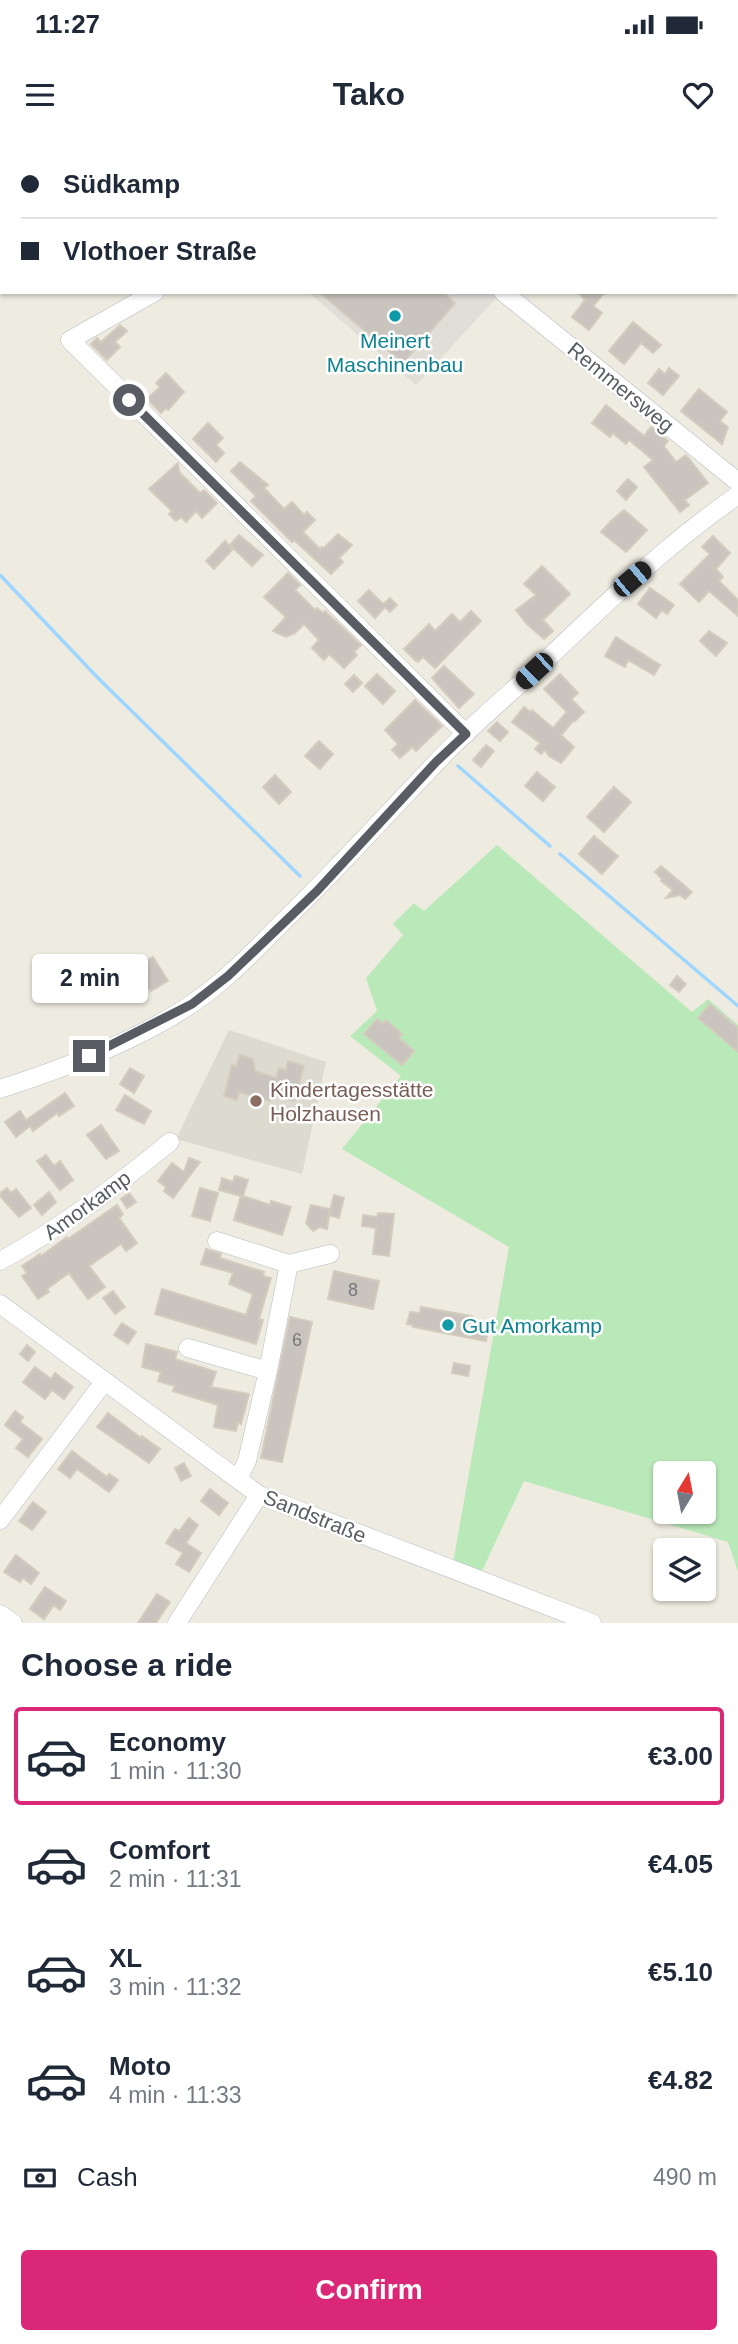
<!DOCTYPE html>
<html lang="en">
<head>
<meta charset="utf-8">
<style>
	body { margin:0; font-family:Arial,sans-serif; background:#f2f2f3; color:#1f2937; height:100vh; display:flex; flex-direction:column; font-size:26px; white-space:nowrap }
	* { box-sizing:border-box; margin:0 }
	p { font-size:23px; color:#747a83 }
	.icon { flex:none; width:38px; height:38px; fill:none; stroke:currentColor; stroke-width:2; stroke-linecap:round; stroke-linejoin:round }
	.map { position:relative; height:1483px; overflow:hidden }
	.drawer { display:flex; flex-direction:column; background:#fff; flex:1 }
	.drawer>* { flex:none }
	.hud { position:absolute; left:0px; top:0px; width:738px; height:154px; box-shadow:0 2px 5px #0004; display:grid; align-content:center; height:154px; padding:0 21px; background:#fff }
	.needle { width:46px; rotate:10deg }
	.buttons { position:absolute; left:653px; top:1321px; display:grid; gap:14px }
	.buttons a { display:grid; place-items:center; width:63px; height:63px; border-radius:7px; background:#fff; box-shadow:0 2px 5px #0004; font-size:35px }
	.end { position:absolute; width:32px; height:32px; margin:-16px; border:9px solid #595d63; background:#fff; box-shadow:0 0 0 4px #fff }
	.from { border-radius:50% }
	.bubble { position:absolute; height:49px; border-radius:7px; background:#fff; box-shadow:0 2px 5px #0004; font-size:23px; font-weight:600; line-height:49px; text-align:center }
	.car { position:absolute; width:21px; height:42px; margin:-21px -10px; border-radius:9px; box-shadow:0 0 5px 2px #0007; background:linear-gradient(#222 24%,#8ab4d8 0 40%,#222 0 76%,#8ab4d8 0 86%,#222 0) }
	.hud b { display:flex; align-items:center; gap:24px; height:66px; font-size:26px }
	.hud b+b { border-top:2px solid #e0e1e3 }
	.hud i { width:18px; height:18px; background:#1f2937 }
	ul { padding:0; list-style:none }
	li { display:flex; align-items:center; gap:21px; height:98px; margin:0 14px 10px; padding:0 7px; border:4px solid transparent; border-radius:7px }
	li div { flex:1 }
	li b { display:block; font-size:26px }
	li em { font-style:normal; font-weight:600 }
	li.current { border-color:#db2777 }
	li>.icon { width:63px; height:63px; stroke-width:1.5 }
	h2 { padding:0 21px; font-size:32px; line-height:84px }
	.pay { display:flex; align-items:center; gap:18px; height:77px; padding:0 21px; font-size:26px }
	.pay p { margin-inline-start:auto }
	.primary-button { display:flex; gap:14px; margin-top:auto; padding:14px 21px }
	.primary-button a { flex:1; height:80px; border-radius:7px; background:#db2777; color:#fff; font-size:28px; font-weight:600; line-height:80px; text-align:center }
	.status { display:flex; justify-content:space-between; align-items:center; height:49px; padding:0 35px; background:#fff; direction:ltr }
	.status svg { height:19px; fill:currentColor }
	header { display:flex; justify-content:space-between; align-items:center; height:91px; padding:0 21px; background:#fff; font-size:32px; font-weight:600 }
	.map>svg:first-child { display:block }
</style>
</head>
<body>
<div class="status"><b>11:27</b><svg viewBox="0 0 49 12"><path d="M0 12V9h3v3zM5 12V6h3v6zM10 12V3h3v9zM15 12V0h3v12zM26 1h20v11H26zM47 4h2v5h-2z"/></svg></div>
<header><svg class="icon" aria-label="menu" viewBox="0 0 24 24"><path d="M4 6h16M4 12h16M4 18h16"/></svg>Tako<svg class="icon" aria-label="heart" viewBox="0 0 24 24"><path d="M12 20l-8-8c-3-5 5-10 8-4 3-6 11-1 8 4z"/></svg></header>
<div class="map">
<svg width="738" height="1483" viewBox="0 0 738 1483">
	<rect width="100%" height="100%" fill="#eeebe0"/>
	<!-- industrial -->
	<polygon fill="#e1ded8" points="308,152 497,152 500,154 416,245"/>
	<!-- education -->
	<polygon fill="#dddacf" points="229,890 326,922 302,1034 176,999"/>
	<!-- green -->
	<path fill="#bae9b9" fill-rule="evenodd" d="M497,705L692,872L708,859L738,885V1432L728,1402L524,1341L481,1433L453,1423L509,1107L342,1009L401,936L350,896L377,871L366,838L403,795L393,784L414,763L424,771ZM665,1334H704V1372H665Z"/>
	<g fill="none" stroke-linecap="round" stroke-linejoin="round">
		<!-- stream -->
		<g stroke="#9fd6ff" stroke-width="3.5">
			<polyline points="0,435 99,539 300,736"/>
			<polyline points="458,626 550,706"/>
			<polyline points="560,714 738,866"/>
		</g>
	</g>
	<!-- building -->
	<g fill="#c9c4bd" stroke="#d3ccbe" stroke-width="2">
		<polygon points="319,152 443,152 455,163 403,223"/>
		<polygon points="578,152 605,152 593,166 602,173 589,190 572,177 585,160"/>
		<polygon points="633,182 661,205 653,213 641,203 624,224 609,211"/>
		<polygon points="120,185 127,191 115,202 120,207 107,220 91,204 97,198 101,202"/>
		<polygon points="669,228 679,236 663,255 648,243 659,229 665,234"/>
		<polygon points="166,233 184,252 168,270 166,268 161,273 147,259 160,247 156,243"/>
		<polygon points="699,249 727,272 720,281 728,287 722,304 681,271"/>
		<polygon points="606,265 644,296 651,287 668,301 664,306 676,322 686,315 708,343 685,360 689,365 680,372 644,327 653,320 629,300 626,304 613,293 610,297 592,283"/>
		<polygon points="208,283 223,298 216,305 224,313 216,322 193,299"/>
		<polygon points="240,322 268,345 264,348 284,369 292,362 304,375 307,372 315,380 303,392 320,409 322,407 324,408 338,394 352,405 339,418 343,422 331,434 294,400 292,402 251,361 256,356 231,331"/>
		<polygon points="178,323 179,332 200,353 204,350 217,363 202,378 196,371 186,382 181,377 176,381 169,374 172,371 149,349"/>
		<polygon points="628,339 637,347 626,360 617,351"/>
		<polygon points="624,370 647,390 626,412 601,392 611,381"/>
		<polygon points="239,395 263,415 252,426 230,405"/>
		<polygon points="713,396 730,413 716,429 723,437 719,441 738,460 738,476 709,451 699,462 680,444 710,414 702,407"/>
		<polygon points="225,401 233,409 214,429 206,421"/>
		<polygon points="542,426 570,454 543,480 553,491 544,499 527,484 516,470 536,455 524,444"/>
		<polygon points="288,433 300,445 295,450 315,470 317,468 323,473 325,471 361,505 354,512 357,515 344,528 329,514 324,520 312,508 319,500 304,484 295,493 286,497 273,491 286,477 264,457"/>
		<polygon points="650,448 674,465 667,474 662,470 656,478 638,464"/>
		<polygon points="369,450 383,464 390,458 397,465 390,472 385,467 375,478 358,461"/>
		<polygon points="471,471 481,481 435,528 423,517 418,522 415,520 404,509 429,484 435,491 452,474 460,482"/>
		<polygon points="709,491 727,503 716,516 700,501"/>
		<polygon points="616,497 660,525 654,535 628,520 625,527 605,516"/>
		<polygon points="444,526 474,554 459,568 432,538"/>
		<polygon points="377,534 395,551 383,564 365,546"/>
		<polygon points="560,534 578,553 571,559 584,572 575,581 574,580 561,595 574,607 561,623 549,616 545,610 541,614 535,609 540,603 512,582 524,567 530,572 532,570 553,588 567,572 544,549"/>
		<polygon points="354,535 362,543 353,552 345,544"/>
		<polygon points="415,560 442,586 416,611 412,607 400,618 392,610 398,604 385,590"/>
		<polygon points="497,582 508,592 500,601 488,591"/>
		<polygon points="319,601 333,614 320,629 305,616"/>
		<polygon points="486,605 494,611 481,627 473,620"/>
		<polygon points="537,632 555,647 543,661 525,646"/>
		<polygon points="275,635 291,652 279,664 263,647"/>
		<polygon points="614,647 631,662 604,692 587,677"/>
		<polygon points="594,696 618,716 602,734 579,714"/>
		<polygon points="661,726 692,752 685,759 680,755 666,758 673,750 661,741 662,739 655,732"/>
		<polygon points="153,817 168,841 151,851 144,843 136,828"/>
		<polygon points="677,836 686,844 679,852 670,845"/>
		<polygon points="710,864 738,888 738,912 698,878"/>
		<polygon points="377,879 383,884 386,880 402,894 399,898 414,911 402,925 364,894"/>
		<polygon points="240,915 253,919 255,931 276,938 279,928 286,930 288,921 304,926 294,961 271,954 269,961 239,952 237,960 224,956 232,925 236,926"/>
		<polygon points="130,928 144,936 134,953 120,944"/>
		<polygon points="65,953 74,966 59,976 57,973 33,991 30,986 16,997 5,982 20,971 26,980"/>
		<polygon points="125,955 151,971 144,984 116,970"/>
		<polygon points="101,985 119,1011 106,1019 87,995"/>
		<polygon points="46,1015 54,1026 60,1021 73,1040 60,1050 37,1021"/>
		<polygon points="189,1018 200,1022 173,1058 164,1051 166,1047 158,1041 172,1023 184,1032"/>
		<polygon points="235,1036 248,1040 243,1056 270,1065 271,1061 291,1067 282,1095 234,1080 241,1056 219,1050 222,1038 233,1042"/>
		<polygon points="7,1048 11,1053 16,1049 31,1068 19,1077 0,1056 0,1053"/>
		<polygon points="200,1048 218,1053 210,1081 192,1076"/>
		<polygon points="49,1052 56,1062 42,1075 34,1065"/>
		<polygon points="129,1053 136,1062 127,1068 121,1059"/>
		<polygon points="334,1055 344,1058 339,1078 329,1075"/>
		<polygon points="117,1065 123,1074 119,1078 137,1103 126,1111 121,1104 89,1126 105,1147 88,1159 69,1133 47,1149 49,1152 38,1159 22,1136 27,1133 22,1126 40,1114 41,1116 67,1097 68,1099"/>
		<polygon points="311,1065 330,1069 327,1089 320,1087 313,1091 306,1083"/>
		<polygon points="378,1073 394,1074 389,1116 373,1114 376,1088 362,1086 363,1075 377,1077"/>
		<polygon points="206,1109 221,1114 220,1118 264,1132 263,1136 271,1138 259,1179 263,1180 256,1204 155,1174 162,1149 246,1175 253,1154 229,1144 233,1133 201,1124"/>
		<polygon points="334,1131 379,1141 373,1169 328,1159"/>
		<polygon points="113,1151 125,1167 115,1174 103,1158"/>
		<polygon points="421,1167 472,1176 472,1181 489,1184 486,1201 413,1187 413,1185 407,1184 410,1172 420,1173"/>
		<polygon points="290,1177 312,1182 282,1322 261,1318"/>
		<polygon points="122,1183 136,1192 128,1204 114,1195"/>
		<polygon points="146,1204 177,1212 175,1219 216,1232 211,1247 249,1254 241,1284 238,1283 236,1291 214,1287 218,1265 173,1251 175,1246 158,1241 161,1232 142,1227"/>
		<polygon points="27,1205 35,1212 28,1221 20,1214"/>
		<polygon points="454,1223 470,1226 468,1236 452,1233"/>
		<polygon points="35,1227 51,1239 55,1233 73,1247 64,1259 52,1250 45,1259 23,1242"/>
		<polygon points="15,1271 23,1277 20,1282 42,1299 28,1317 16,1308 23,1299 5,1285"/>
		<polygon points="108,1273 141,1298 142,1296 160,1309 149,1323 97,1287"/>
		<polygon points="72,1311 107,1337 109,1334 118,1340 109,1352 77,1329 70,1338 58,1329"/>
		<polygon points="184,1323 191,1336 181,1341 175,1328"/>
		<polygon points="210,1349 228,1363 219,1375 201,1361"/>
		<polygon points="33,1362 46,1372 32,1390 19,1381"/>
		<polygon points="189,1378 198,1385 186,1403 201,1413 189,1432 176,1424 183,1413 166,1403 175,1389 179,1391"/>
		<polygon points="16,1415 39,1433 31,1444 23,1438 20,1442 4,1432"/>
		<polygon points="45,1447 66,1461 60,1470 54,1465 44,1479 30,1469"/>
		<polygon points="157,1454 170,1462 156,1483 138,1483"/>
	</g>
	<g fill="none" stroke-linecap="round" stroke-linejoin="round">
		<defs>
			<g id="minor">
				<polyline points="416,2 419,0"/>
				<polyline points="155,152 70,200 466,594"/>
				<polyline points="503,152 738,342"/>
				<path d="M0,949C62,929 139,900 193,863C230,838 259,805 291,774C340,726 386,675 434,625C467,589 506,557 542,524C605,464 667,404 738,355"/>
				<polyline points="217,1101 289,1124 268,1231"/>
				<path d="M0,1121C61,1088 116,1046 170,1002"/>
				<polyline points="289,1124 330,1114"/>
				<polyline points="0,1164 259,1355 592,1483"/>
				<polyline points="188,1208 268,1231 247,1321 238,1339"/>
				<polyline points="0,1380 104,1242"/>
				<polyline points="0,1474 13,1483"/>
				<polyline points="177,1483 259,1355"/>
			</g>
		</defs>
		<!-- minor casing -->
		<use href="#minor" stroke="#b8bbc1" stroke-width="19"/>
		<!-- minor -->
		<use href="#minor" stroke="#fff" stroke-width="18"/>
	</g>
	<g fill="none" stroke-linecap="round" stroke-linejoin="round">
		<!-- route -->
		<polyline stroke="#595d63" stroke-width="9" points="89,916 192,864 228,836 317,751 436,622 466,594 129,260"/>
	</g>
	<!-- markers -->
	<g fill="#0f9aa8" stroke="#fff" stroke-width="2.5">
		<circle cx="395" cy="176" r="7"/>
		<circle cx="448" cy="1185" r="7"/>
	</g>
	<circle fill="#8d6e63" stroke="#fff" stroke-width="2.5" cx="256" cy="961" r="7"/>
	<g text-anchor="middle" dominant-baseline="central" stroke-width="5" stroke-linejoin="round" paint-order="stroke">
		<!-- number labels -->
		<g font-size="18" fill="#75777a">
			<text x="353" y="1150">8</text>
			<text x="297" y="1200">6</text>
		</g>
		<!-- culture labels -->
		<g font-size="21" fill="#0d838f" stroke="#fff">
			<text x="395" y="200">Meinert<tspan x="395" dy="24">Maschinenbau</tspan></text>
			<text x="462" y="1185" text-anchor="start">Gut Amorkamp</text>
		</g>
		<!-- street labels -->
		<g font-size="21" fill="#595d63" stroke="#fff">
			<text transform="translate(621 247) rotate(39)">Remmersweg</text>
			<text transform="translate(87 1065) rotate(-36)">Amorkamp</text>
			<text transform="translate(315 1376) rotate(22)">Sandstraße</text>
		</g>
		<!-- education labels -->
		<g font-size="21" fill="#785e54" stroke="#fff" text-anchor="start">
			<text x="270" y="949">Kindertagesstätte<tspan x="270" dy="24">Holzhausen</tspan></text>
		</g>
	</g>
</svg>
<div class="buttons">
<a><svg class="needle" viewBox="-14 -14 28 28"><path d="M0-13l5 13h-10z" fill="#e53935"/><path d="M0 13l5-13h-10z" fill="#747a83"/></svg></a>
<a><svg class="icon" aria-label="layers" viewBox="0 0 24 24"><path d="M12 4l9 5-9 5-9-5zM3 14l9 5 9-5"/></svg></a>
</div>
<i class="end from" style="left:129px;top:260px"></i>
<i class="end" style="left:89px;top:916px"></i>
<div class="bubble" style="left:32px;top:814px;width:116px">2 min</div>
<i class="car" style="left:632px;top:439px;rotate:50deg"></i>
<i class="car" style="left:534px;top:531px;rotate:227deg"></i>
<div class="hud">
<b><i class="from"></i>Südkamp</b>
<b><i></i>Vlothoer Straße</b>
</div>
</div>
<section class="drawer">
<h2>Choose a ride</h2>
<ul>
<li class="current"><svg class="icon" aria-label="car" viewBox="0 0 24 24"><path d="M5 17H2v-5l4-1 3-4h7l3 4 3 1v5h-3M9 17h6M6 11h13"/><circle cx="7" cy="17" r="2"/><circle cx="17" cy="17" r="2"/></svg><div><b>Economy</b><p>1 min · 11:30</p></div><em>€3.00</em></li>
<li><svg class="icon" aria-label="car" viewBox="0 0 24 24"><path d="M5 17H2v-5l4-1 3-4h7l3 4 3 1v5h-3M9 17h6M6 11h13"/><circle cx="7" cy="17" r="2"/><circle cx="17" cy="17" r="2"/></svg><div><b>Comfort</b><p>2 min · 11:31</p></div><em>€4.05</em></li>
<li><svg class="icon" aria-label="car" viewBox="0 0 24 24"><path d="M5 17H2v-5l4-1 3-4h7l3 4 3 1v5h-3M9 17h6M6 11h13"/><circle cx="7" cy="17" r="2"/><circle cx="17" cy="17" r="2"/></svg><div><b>XL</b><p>3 min · 11:32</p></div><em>€5.10</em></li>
<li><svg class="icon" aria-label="car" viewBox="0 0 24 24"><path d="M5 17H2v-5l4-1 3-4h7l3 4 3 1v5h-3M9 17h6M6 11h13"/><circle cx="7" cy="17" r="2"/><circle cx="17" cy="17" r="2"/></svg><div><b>Moto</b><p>4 min · 11:33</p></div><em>€4.82</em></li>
</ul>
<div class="pay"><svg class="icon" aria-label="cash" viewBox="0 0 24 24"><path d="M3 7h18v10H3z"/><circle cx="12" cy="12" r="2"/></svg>Cash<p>490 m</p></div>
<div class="primary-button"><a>Confirm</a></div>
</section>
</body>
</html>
